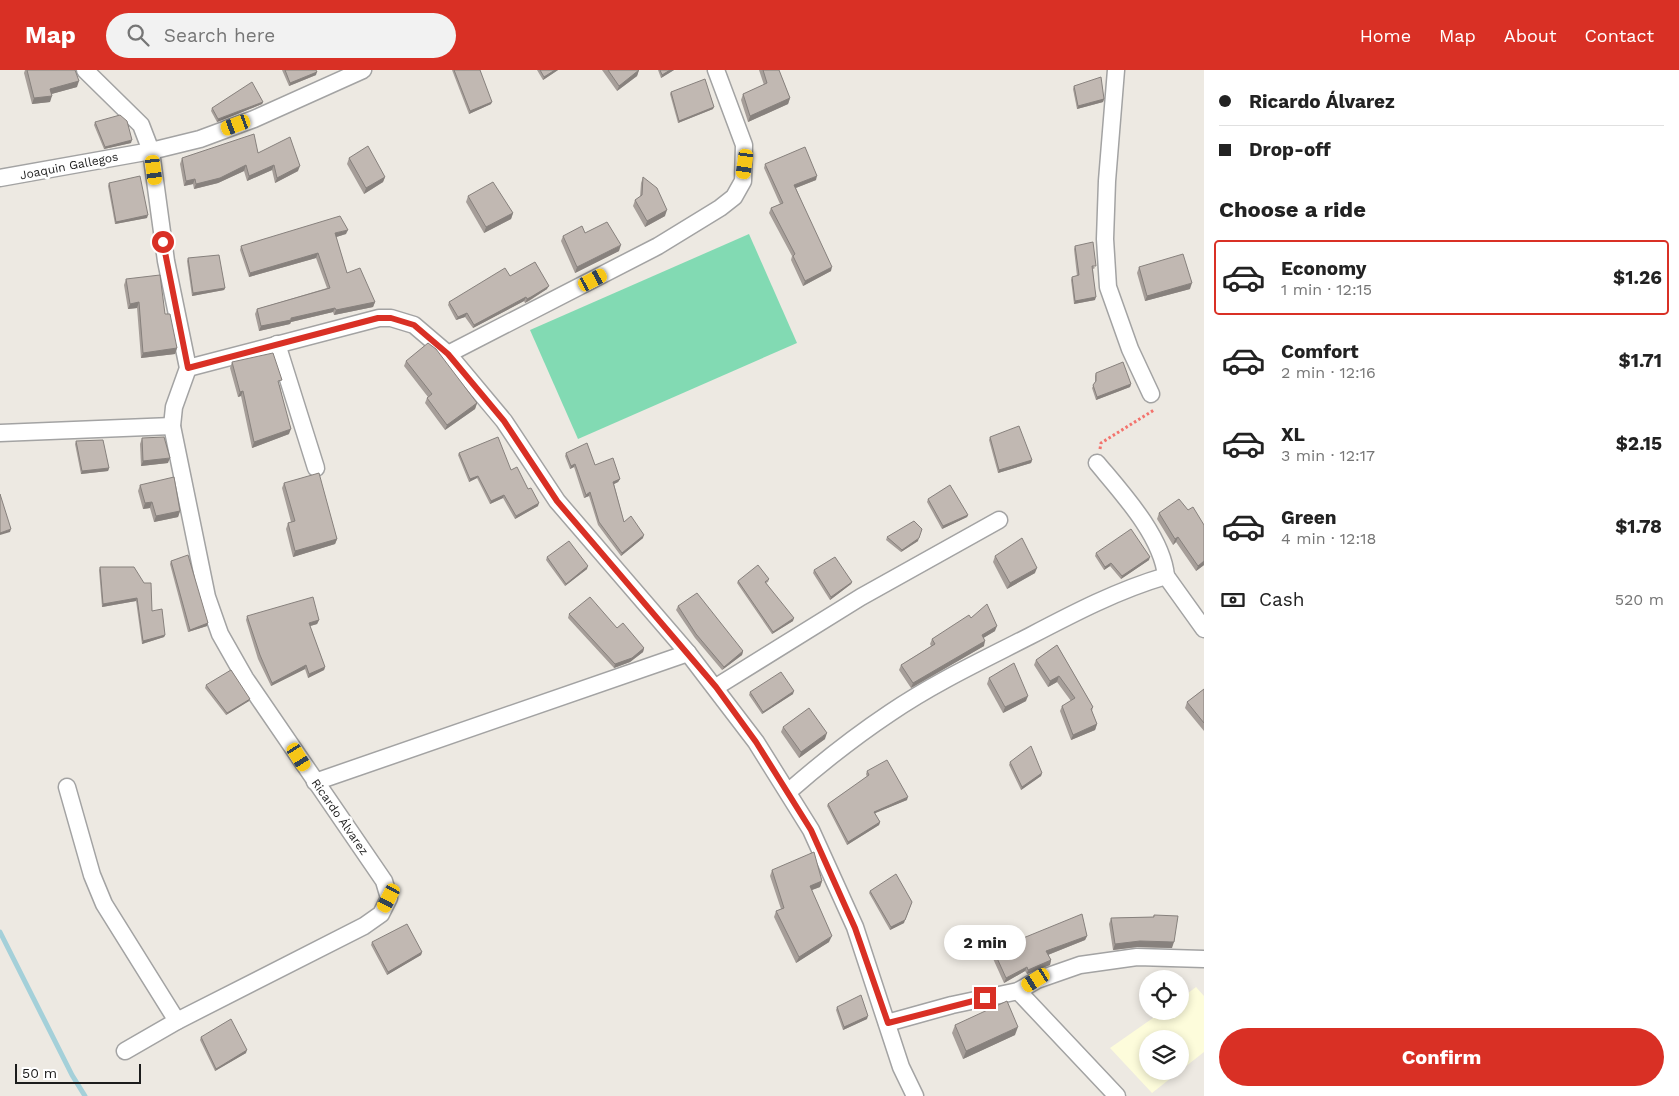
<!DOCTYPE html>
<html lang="en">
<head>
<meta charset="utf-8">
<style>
	body { margin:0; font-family:"Work Sans",sans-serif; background:#f2f2f2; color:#222; height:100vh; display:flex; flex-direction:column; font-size:19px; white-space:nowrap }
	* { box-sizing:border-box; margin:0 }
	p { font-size:16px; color:#767676 }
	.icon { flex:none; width:28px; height:28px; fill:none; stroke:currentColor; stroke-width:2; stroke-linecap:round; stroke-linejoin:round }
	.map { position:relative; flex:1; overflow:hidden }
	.drawer { display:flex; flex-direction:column; background:#fff; width:475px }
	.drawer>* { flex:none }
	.top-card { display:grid; align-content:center; height:110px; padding:0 15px; background:#fff }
	.controls { position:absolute; left:1139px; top:900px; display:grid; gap:10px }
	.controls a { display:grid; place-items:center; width:50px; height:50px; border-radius:50%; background:#fff; box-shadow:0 2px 8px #0003; font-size:25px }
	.scale { position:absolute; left:15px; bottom:12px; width:126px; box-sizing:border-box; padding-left:5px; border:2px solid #1c1c1c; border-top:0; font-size:14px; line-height:18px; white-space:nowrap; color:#1c1c1c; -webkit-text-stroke:4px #fff; paint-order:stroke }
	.end { position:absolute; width:22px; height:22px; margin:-11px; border:6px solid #d93025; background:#fff; box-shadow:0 0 0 2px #fff }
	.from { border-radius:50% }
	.bubble { position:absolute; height:35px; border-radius:18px; background:#fff; box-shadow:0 2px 8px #0003; font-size:16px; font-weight:700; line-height:35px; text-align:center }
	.car { position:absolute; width:15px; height:30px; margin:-15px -8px; border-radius:6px; box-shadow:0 0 4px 1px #0007; background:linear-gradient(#f5c518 24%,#345 0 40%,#f5c518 0 76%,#345 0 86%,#f5c518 0) }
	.top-card b { display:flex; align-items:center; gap:18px; height:48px; font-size:19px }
	.top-card b+b { border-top:1px solid #e0e0e0 }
	.top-card i { width:12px; height:12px; background:#222 }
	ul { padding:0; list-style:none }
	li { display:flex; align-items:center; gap:15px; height:75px; margin:0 10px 8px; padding:0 5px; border:2px solid transparent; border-radius:5px }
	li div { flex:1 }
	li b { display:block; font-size:19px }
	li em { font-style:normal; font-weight:700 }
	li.on { border-color:#d93025 }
	li>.icon { width:45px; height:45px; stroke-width:1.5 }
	h2 { padding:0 15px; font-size:22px; line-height:60px }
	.pay { display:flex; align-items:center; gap:12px; height:55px; padding:0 15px; font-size:19px }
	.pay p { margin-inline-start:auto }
	.button { display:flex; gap:10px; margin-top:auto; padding:10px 15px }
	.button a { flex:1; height:58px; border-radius:30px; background:#d93025; color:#fff; font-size:20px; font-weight:700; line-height:58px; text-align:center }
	header { display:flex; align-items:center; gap:30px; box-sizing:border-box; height:70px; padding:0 25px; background:#d93025; color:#fff }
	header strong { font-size:24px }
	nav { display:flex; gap:28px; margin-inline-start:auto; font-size:18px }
	.search { width:350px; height:45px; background:#f2f2f2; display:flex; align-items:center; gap:12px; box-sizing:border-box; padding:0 18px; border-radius:28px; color:#767676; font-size:19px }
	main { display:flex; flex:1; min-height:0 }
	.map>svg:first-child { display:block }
</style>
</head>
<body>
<header>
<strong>Map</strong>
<div class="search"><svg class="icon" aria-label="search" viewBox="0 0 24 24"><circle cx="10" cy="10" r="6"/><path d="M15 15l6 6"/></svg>Search here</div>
<nav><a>Home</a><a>Map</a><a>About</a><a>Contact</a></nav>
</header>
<main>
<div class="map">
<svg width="1204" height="1026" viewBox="0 0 1204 1026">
	<rect width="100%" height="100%" fill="#ede9e2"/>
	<!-- education -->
	<path fill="#fdfcdb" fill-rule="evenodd" d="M1196,917L1204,926V982L1152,1023L1110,978L1163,941H1180V929ZM1148,969H1180V1001H1148Z"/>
	<!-- pitch -->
	<polygon fill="#82dab3" points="749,164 797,273 578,369 530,260"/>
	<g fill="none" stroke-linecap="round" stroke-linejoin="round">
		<!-- stream -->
		<polyline stroke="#a4d0d9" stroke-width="5" points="0,862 72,1005 85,1026"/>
		<defs>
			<g id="minor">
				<polyline points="85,0 141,55 151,81 166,191 188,298 174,337 172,356 207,527 220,564 245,608 384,811 389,828 381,844 364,856 177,951 125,981"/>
				<polyline points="1116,0 1107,111 1105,169 1108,217 1130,279 1151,324"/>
				<polyline points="0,108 151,81 200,69 254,49 363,0"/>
				<polyline points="277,274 316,398"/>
				<polyline points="448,284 658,176 720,138 734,127 743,111 744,75 716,0"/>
				<polyline points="188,298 379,248 391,248 414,255 448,284 504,351 557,431 688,583 756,672 811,760 855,857 901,997 915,1026"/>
				<polyline points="0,363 172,356"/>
				<path d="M1097,393C1122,423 1162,466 1166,506"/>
				<polyline points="716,617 861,527 999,450"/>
				<polyline points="315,712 688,583"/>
				<polyline points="67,717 92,805 104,834 177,951"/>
				<path d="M788,722C820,694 854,667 890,643C934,613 983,590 1030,566C1074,543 1118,520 1166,506L1204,559"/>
				<polyline points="1018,921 1117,1026"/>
				<polyline points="887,953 952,935 1018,921 1037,910 1080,895 1137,887 1204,889"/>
			</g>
		</defs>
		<!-- minor casing -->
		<use href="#minor" stroke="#a3a3a3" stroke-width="19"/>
		<!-- path -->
		<polyline stroke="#f3736d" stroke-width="3" stroke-dasharray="2.5 2.5" stroke-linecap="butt" points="1100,379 1101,373 1154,340"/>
		<!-- minor -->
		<use href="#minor" stroke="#fff" stroke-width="16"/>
	</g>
	<!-- wall -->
	<g fill="#a69e99">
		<polygon points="25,0 75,0 77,17 51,24 50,32 32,34 24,3"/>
		<polygon points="282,0 316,0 316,5 289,16"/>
		<polygon points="452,0 480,0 491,34 469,44"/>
		<polygon points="537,0 558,0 543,10"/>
		<polygon points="602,0 639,0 637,6 617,21"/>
		<polygon points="658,0 674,0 661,8"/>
		<polygon points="759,0 779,0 790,28 788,34 748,52 741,30 743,24 764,15"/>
		<polygon points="1074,16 1104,29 1103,32 1077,39 1073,19"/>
		<polygon points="671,22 713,39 678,53 670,24"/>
		<polygon points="263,32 262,34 217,52 211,41 212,38"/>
		<polygon points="95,52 131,73 104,79 94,55"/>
		<polygon points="258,83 298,101 275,113 272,100 247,111 244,101 218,113 194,119 193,114 184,116 180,94 182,88"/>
		<polygon points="349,88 385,107 383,112 364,124 347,94"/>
		<polygon points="765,94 816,110 796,118 831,201 803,216 791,190 792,186 769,143 771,138 780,134 764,98"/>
		<polygon points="643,107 665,146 645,157 633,136 635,130 640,127 641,113"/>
		<polygon points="109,113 147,148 115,154 108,116"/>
		<polygon points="468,126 513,143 511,149 484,163 466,132"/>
		<polygon points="585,163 619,181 575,203 561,171 563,166"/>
		<polygon points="346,164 336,167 347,203 375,232 373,237 334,245 333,242 291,252 290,254 259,261 255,244 257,239 327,218 316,188 249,207 240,180 241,176"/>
		<polygon points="1075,176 1095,198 1093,199 1095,230 1074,234 1071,210 1072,207 1077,206 1074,179"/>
		<polygon points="188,188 225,218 224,220 192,226 187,191"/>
		<polygon points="1139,197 1190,219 1145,231 1137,203"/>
		<polygon points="510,206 547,219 529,231 525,233 524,231 473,258 465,247 456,250 448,235 449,232"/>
		<polygon points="126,209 165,244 177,278 175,284 141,288 137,238 128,239 124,215"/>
		<polygon points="406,291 477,333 475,339 445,360 425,333 427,328 428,327 404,296"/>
		<polygon points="232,292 280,315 289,364 252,378 241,326 238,327 230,298"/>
		<polygon points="1096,303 1131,314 1130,317 1096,330 1092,318 1095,312 1095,306"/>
		<polygon points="990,367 1032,390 1031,393 998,403 989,370"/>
		<polygon points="142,368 168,393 141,396 140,374"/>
		<polygon points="76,371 109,398 108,401 81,404 75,374"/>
		<polygon points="459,383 511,400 528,419 538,436 515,449 503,428 490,434 477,408 469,412 458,385"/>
		<polygon points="566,383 595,395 620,409 618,412 614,414 624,452 643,468 621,486 598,455 589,426 584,428 574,397 570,399 565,386"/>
		<polygon points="284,413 337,469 335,474 293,487 286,459 288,453 291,452 282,418"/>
		<polygon points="140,415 180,441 178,447 154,452 150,438 143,439 138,421"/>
		<polygon points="928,429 968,445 967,447 942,459 927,432"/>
		<polygon points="1188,440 1204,495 1196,501 1176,472 1173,475 1157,449 1159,443"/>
		<polygon points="887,467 918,471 901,482 886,470"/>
		<polygon points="1096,483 1149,490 1121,509 1110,496 1104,500 1095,486"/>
		<polygon points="995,486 1035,503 1007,519 993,492"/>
		<polygon points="547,487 587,499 565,516 546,490"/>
		<polygon points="171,491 207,556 188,562 170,494"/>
		<polygon points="100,497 134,497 152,541 165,565 164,567 142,574 136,531 102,537 99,500"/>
		<polygon points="814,500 852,512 851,514 830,530 813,503"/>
		<polygon points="769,509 768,512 766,513 793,551 772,564 737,513 738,511"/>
		<polygon points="678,536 743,581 742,585 722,600 695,568 676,540"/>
		<polygon points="569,544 617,558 644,578 643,582 630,592 614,598 568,548"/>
		<polygon points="247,546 319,550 317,554 310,556 325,597 324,600 308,608 305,599 271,616 258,589 246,550"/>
		<polygon points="971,548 995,561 983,568 984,576 911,618 899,600 901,595 931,576 930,574 932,569"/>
		<polygon points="1057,575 1093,637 1092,641 1097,654 1095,660 1071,670 1060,641 1062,636 1071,631 1057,612 1048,617 1034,595 1036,590"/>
		<polygon points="989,608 1026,631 1003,643 987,614"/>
		<polygon points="206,615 250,629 249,631 226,645 205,618"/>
		<polygon points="1204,619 1204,661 1185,638 1187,632"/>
		<polygon points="750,622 793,624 762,644 749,625"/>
		<polygon points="783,657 825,669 799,688 781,662"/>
		<polygon points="1010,692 1042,703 1041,706 1021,720 1009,695"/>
		<polygon points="867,701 907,730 875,743 880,752 879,755 847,775 827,736 828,734 867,707 866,704"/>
		<polygon points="772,800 822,811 820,817 811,820 829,872 796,893 774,847 776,841 781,839 770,806"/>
		<polygon points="870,821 904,853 890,860 869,823"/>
		<polygon points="1154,845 1172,878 1137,877 1113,880 1109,854 1111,848 1153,847"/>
		<polygon points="1087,866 1085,870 1048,885 1051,890 1050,895 1027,904 1025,901 1004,913 990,882 992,877"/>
		<polygon points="372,872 422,882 421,885 387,905 371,875"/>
		<polygon points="837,937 867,949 843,960 836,940"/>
		<polygon points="955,955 1015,965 963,989 952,963"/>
		<polygon points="201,967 246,983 215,1001 200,970"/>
	</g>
	<!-- shaded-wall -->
	<g fill="#87817d">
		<polygon points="555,0 558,0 543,10 544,7"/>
		<polygon points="639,0 637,6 617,21 619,16"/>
		<polygon points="670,0 674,0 661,8 662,5"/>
		<polygon points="317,2 316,5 289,16 290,13"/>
		<polygon points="79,11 77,17 48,25 50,19"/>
		<polygon points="52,26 50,32 32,34 34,28"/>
		<polygon points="790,28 788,34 748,52 750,46"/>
		<polygon points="1104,29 1103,32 1077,39 1078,36"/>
		<polygon points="263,32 262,34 217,52 218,49"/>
		<polygon points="492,32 491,34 469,44 470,41"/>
		<polygon points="714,37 713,39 678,53 679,51"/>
		<polygon points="132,70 131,73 104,79 105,77"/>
		<polygon points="246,95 244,101 218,113 194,119 196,114"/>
		<polygon points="274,95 272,100 247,111 249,106"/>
		<polygon points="300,96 298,101 275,113 277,108"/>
		<polygon points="817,106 816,110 793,119 794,115"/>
		<polygon points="385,107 383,112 364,124 366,118"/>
		<polygon points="195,109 193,114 184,116 186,111"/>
		<polygon points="667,140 665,146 645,157 647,151"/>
		<polygon points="513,143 511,149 484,163 486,157"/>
		<polygon points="148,145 147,148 115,154 116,152"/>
		<polygon points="348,160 346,164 333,168 335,163"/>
		<polygon points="621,175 619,181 575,203 577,197"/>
		<polygon points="318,183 316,188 249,207 250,203"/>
		<polygon points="832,197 831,201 803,216 805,211"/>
		<polygon points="1192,213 1190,219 1145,231 1147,226"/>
		<polygon points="549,216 547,219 525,233 527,229"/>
		<polygon points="225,218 224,220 192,226 193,223"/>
		<polygon points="526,227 524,231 473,258 474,255"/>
		<polygon points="1096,227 1095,230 1074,234 1075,231"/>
		<polygon points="139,232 137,238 128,239 130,234"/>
		<polygon points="375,232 373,237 334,245 336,240"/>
		<polygon points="335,238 333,242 291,252 290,254 259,261 261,256 291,248"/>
		<polygon points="467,243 465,247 456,250 458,247"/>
		<polygon points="177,278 175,284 141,288 143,283"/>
		<polygon points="1131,314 1130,317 1096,330 1097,327"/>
		<polygon points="243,321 241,326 238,327 240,322"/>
		<polygon points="477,333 475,339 445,360 447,355"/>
		<polygon points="291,359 289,364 252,378 254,372"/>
		<polygon points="170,388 168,393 141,396 143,391"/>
		<polygon points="1032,390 1031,393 998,403 999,400"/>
		<polygon points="575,394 574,397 570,399 571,396"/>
		<polygon points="109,398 108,401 81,404 82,401"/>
		<polygon points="478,406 477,408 469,412 470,409"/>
		<polygon points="620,409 618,412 612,415 613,412"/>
		<polygon points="590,422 589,426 584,428 586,425"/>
		<polygon points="504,425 503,428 490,434 491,431"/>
		<polygon points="152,432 150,438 143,439 145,433"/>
		<polygon points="539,433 538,436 515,449 516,446"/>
		<polygon points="180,441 178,447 154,452 156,446"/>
		<polygon points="968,445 967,447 942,459 943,456"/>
		<polygon points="11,459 10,462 0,465 0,463"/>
		<polygon points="644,465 643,468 621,486 622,483"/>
		<polygon points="1178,467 1176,472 1173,475 1175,469"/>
		<polygon points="919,468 918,471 901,482 902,480"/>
		<polygon points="337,469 335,474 293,487 295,481"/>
		<polygon points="1150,487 1149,490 1121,509 1122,506"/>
		<polygon points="1204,491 1204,495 1196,501 1198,496"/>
		<polygon points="1111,493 1110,496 1104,500 1105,497"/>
		<polygon points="588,496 587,499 565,516 566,514"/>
		<polygon points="1037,498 1035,503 1007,519 1010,513"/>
		<polygon points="852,512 851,514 830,530 831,527"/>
		<polygon points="137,528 136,531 102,537 103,534"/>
		<polygon points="794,548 793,551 772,564 773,562"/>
		<polygon points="319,550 317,554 307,557 309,553"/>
		<polygon points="208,553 207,556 188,562 190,560"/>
		<polygon points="997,556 995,561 980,570 982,565"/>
		<polygon points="165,565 164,567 142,574 143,571"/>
		<polygon points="985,571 984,576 911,618 913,613"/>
		<polygon points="644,578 643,582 630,592 614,598 615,594"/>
		<polygon points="743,581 742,585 722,600 724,597"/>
		<polygon points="306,595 305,599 271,616 272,613"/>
		<polygon points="325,597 324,600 308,608 309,604"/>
		<polygon points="1059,606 1057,612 1048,617 1050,611"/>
		<polygon points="794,621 793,624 762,644 763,642"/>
		<polygon points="1028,626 1026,631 1003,643 1005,637"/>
		<polygon points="250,629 249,631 226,645 227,643"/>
		<polygon points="1097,654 1095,660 1071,670 1073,665"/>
		<polygon points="827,663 825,669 799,688 801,682"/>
		<polygon points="1042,703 1041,706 1021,720 1022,717"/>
		<polygon points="908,727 907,730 873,744 874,742"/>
		<polygon points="880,752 879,755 847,775 848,772"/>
		<polygon points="822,811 820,817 807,822 810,816"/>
		<polygon points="912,832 904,853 890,860 891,857"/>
		<polygon points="832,866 829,872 796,893 799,887"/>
		<polygon points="1087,866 1085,870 1045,886 1046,881"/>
		<polygon points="1140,871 1174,872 1172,878 1137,877 1113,880 1115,874"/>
		<polygon points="422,882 421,885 387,905 388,902"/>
		<polygon points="1051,890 1050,895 1027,904 1028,900"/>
		<polygon points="1027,897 1025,901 1004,913 1006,908"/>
		<polygon points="868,946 867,949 843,960 844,957"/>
		<polygon points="1018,957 1015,965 963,989 966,981"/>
		<polygon points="247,980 246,983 215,1001 216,999"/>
	</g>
	<!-- building -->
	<g fill="#c1b8b2" stroke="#87817d">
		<polygon points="27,0 75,0 79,11 50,19 52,26 34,28"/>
		<polygon points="285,0 316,0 317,2 290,13"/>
		<polygon points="454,0 480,0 492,32 470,41"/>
		<polygon points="540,0 555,0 544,7"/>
		<polygon points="608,0 639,0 619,16"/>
		<polygon points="660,0 670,0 662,5"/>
		<polygon points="763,0 779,0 790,28 750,46 743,24 767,13"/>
		<polygon points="1101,7 1104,29 1078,36 1074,16"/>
		<polygon points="705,9 714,37 679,51 671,22"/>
		<polygon points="252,12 263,32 218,49 212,38"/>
		<polygon points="120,45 127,51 132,70 105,77 95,52"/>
		<polygon points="254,64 258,83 290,67 300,96 277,108 274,95 249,106 246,95 220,108 196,114 195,109 186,111 182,88"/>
		<polygon points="368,76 385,107 366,118 349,88"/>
		<polygon points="805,77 817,106 794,115 832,197 805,211 793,186 795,184 771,138 783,133 765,94"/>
		<polygon points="140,106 148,145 116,152 109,113"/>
		<polygon points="643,107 657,118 667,140 647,151 635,130 642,125"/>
		<polygon points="493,112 513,143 486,157 468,126"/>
		<polygon points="340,146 348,160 335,163 347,203 360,198 375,232 336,240 335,238 291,248 291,250 261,256 257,239 330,218 318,183 250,203 241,176"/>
		<polygon points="607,152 621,175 577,197 563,166 582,156 585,163"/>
		<polygon points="1093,172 1096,196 1092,196 1096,227 1075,231 1072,207 1079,205 1075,176"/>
		<polygon points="1183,184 1192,213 1147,226 1139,197"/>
		<polygon points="219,185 225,218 193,223 188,188"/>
		<polygon points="535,192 549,216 531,227 527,229 526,227 474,255 467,243 458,247 449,232 505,198 510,206"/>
		<polygon points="160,205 165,244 170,244 177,278 143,283 139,232 130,234 126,209"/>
		<polygon points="428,273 436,279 477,333 447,355 427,328 432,324 406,291"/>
		<polygon points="273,283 282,310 278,311 291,359 254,372 243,321 240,322 232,292"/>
		<polygon points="1123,292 1131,314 1097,327 1093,315 1096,311 1096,303"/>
		<polygon points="1019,356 1032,390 999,400 990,367"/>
		<polygon points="164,367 170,388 143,391 142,368"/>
		<polygon points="498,367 511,400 517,397 528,419 531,418 539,433 516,446 504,425 491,431 478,406 470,409 459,383"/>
		<polygon points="103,370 109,398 82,401 76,371"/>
		<polygon points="587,373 595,395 613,388 620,409 613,412 624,452 631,446 644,465 622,483 599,452 590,422 586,425 575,394 571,396 566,383"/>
		<polygon points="319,403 337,469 295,481 288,453 295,451 284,413"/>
		<polygon points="174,407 180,441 156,446 152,432 145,433 140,415"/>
		<polygon points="950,415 968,445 943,456 928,429"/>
		<polygon points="0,424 11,459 0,463"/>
		<polygon points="1179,429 1188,440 1193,437 1204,455 1204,491 1198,496 1178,467 1175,469 1159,443"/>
		<polygon points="914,451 922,459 919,468 902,480 887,467"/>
		<polygon points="1131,459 1150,487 1122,506 1111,493 1105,497 1096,483"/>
		<polygon points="1022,468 1037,498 1010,513 995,486"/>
		<polygon points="569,471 588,496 566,514 547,487"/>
		<polygon points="188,485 208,553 190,560 171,491"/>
		<polygon points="835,487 852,512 831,527 814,500"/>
		<polygon points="758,495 769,509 765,512 794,548 773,562 738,511"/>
		<polygon points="100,497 134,497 144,513 151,513 152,541 162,539 165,565 143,571 137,528 103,534"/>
		<polygon points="697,523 743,581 724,597 696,564 678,536"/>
		<polygon points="313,527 319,550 309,553 325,597 309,604 306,595 272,613 260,585 247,546"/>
		<polygon points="590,527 617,558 623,553 644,578 632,588 615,594 569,544"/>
		<polygon points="987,534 997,556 982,565 985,571 913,613 901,595 935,574 932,569 969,545 971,548"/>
		<polygon points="1057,575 1093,637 1091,639 1097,654 1073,665 1062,636 1075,628 1059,606 1050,611 1036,590"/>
		<polygon points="1014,593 1028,626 1005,637 989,608"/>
		<polygon points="231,600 250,629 227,643 206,615"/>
		<polygon points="781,602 794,621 763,642 750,622"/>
		<polygon points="1204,619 1204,653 1187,632"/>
		<polygon points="809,638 827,663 801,682 783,657"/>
		<polygon points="1031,676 1042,703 1022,717 1010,692"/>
		<polygon points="887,690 908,727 874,742 880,752 848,772 828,734 869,705 867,701"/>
		<polygon points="814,782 822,811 810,816 832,866 799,887 776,841 784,838 772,800"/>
		<polygon points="896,804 912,832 905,850 891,857 870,821"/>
		<polygon points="1082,844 1087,866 1046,881 1051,890 1028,900 1027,897 1006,908 992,877 1009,869 1011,873"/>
		<polygon points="1154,845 1178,846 1174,872 1140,871 1115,874 1111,848 1154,847"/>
		<polygon points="407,854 422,882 388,902 372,872"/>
		<polygon points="861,925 868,946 844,957 837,937"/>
		<polygon points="1007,931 1018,957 966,981 955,955"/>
		<polygon points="231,949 247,980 216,999 201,967"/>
	</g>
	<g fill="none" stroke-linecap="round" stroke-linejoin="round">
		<!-- route -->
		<polyline stroke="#d93025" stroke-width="6" points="163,172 188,298 378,248 391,248 414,255 448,284 504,351 557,431 716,617 756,672 811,760 855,858 888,953 985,928"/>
	</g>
	<g text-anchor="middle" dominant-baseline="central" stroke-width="5" stroke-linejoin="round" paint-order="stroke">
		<!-- street labels -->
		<g font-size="12" fill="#1c1c1c" stroke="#fff">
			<text transform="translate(69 96) rotate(-11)">Joaquin Gallegos</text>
			<text transform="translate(340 747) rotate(55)">Ricardo Álvarez</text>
		</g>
	</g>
</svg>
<div class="controls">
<a><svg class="icon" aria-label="locate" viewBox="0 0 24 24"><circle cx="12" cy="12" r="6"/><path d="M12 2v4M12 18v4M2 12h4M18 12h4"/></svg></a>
<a><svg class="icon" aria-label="layers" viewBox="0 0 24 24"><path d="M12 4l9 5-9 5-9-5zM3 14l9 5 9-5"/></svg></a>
</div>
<div class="scale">50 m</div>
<i class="end from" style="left:163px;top:172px"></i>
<i class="end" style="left:985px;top:928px"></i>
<div class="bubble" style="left:944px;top:855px;width:82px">2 min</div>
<i class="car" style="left:236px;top:55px;rotate:250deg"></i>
<i class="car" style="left:745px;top:94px;rotate:188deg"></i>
<i class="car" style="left:154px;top:100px;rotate:173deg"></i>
<i class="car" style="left:593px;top:210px;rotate:62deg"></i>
<i class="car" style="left:299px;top:687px;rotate:148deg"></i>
<i class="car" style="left:389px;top:828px;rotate:208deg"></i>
<i class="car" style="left:1036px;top:910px;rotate:238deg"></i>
</div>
<section class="drawer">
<div class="top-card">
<b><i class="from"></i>Ricardo Álvarez</b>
<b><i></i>Drop-off</b>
</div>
<h2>Choose a ride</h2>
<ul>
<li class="on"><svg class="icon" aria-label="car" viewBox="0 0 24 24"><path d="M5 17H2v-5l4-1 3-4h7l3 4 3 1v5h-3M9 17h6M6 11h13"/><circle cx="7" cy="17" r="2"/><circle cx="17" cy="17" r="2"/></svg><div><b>Economy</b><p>1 min · 12:15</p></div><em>$1.26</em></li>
<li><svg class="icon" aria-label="car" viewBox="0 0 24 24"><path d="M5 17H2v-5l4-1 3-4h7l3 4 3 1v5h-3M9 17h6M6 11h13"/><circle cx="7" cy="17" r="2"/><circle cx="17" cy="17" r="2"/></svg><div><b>Comfort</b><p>2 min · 12:16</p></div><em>$1.71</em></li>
<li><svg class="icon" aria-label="car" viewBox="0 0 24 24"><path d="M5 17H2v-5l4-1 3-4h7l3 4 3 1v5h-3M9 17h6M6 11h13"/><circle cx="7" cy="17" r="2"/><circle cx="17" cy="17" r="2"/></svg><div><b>XL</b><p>3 min · 12:17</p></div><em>$2.15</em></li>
<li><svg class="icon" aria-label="car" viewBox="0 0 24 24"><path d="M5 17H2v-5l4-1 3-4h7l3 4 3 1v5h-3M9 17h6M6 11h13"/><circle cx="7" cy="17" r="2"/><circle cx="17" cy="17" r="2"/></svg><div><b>Green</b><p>4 min · 12:18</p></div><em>$1.78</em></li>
</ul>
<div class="pay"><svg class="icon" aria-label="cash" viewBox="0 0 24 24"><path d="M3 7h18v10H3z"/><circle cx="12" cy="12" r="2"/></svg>Cash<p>520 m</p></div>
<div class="button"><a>Confirm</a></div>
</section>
</main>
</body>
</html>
